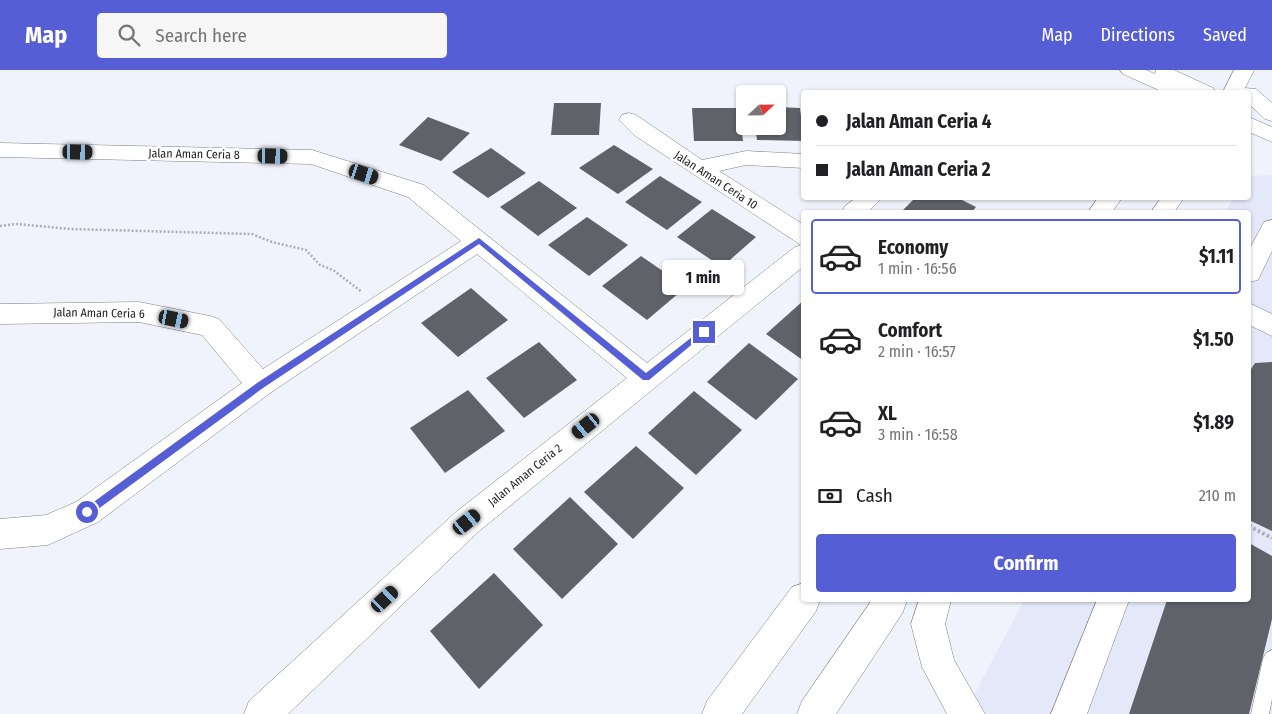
<!DOCTYPE html>
<html lang="en">
<head>
<meta charset="utf-8">
<style>
	body { margin:0; font-family:"Fira Sans Condensed",sans-serif; background:#f6f6f6; color:#202124; height:100vh; display:flex; flex-direction:column; font-size:19px; white-space:nowrap }
	* { box-sizing:border-box; margin:0 }
	p { font-size:16px; color:#757577 }
	.icon { flex:none; width:28px; height:28px; fill:none; stroke:currentColor; stroke-width:2; stroke-linecap:round; stroke-linejoin:round }
	.map { position:relative; flex:1; overflow:hidden }
	.panel { position:absolute; left:801px; top:140px; width:450px; height:392px; display:flex; flex-direction:column; background:#fff; border-radius:5px; box-shadow:0 1px 4px #0004 }
	.panel>* { flex:none }
	.banner { position:absolute; left:801px; top:20px; width:450px; height:110px; border-radius:5px; box-shadow:0 1px 4px #0004; display:grid; align-content:center; height:110px; padding:0 15px; background:#fff }
	.needle { width:32px; rotate:68deg }
	.tools { position:absolute; left:736px; top:15px; display:grid; gap:10px }
	.tools a { display:grid; place-items:center; width:50px; height:50px; border-radius:5px; background:#fff; box-shadow:0 1px 4px #0004; font-size:25px }
	.end { position:absolute; width:22px; height:22px; margin:-11px; border:6px solid #555ed5; background:#fff; box-shadow:0 0 0 2px #fff }
	.from { border-radius:50% }
	.bubble { position:absolute; height:35px; border-radius:5px; background:#fff; box-shadow:0 1px 4px #0004; font-size:16px; font-weight:700; line-height:35px; text-align:center }
	.car { position:absolute; width:15px; height:30px; margin:-15px -8px; border-radius:6px; box-shadow:0 0 4px 1px #0007; background:linear-gradient(#222 24%,#8ab4d8 0 40%,#222 0 76%,#8ab4d8 0 86%,#222 0) }
	.banner b { display:flex; align-items:center; gap:18px; height:48px; font-size:19px }
	.banner b+b { border-top:1px solid #e0e0e0 }
	.banner i { width:12px; height:12px; background:#202124 }
	ul { padding:9px 0 0; list-style:none }
	li { display:flex; align-items:center; gap:15px; height:75px; margin:0 10px 8px; padding:0 5px; border:2px solid transparent; border-radius:5px }
	li div { flex:1 }
	li b { display:block; font-size:19px }
	li em { font-style:normal; font-weight:700 }
	li.on { border-color:#555ed5 }
	li>.icon { width:45px; height:45px; stroke-width:1.5 }
	.pay { display:flex; align-items:center; gap:12px; height:55px; padding:0 15px; font-size:19px }
	.pay p { margin-inline-start:auto }
	.action { display:flex; gap:10px; margin-top:auto; padding:10px 15px }
	.action a { flex:1; height:58px; border-radius:5px; background:#555ed5; color:#fff; font-size:20px; font-weight:700; line-height:58px; text-align:center }
	header { display:flex; align-items:center; gap:30px; box-sizing:border-box; height:70px; padding:0 25px; background:#555ed5; color:#fff }
	header strong { font-size:24px }
	nav { display:flex; gap:28px; margin-inline-start:auto; font-size:18px }
	.search { width:350px; height:45px; background:#f6f6f6; display:flex; align-items:center; gap:12px; box-sizing:border-box; padding:0 18px; border-radius:5px; color:#757577; font-size:19px }
	.map>svg:first-child { display:block }
</style>
</head>
<body>
<header>
<strong>Map</strong>
<div class="search"><svg class="icon" aria-label="search" viewBox="0 0 24 24"><circle cx="10" cy="10" r="6"/><path d="M15 15l6 6"/></svg>Search here</div>
<nav><a>Map</a><a>Directions</a><a>Saved</a></nav>
</header>
<div class="map">
<svg width="1272" height="644" viewBox="0 0 1272 644">
	<rect width="100%" height="100%" fill="#f1f3fc"/>
	<!-- built -->
	<polygon fill="#e5e8f9" points="1272,105 1272,644 964,644 1024,530 1249,530 1249,142 1225,142 1233,128 1249,128 1249,106"/>
	<!-- building -->
	<g fill="#606269">
		<polygon points="554,33 601,33 599,65 551,65"/>
		<polygon points="778,37 800,38 804,71 757,70 755,56 778,56"/>
		<polygon points="692,38 739,38 743,71 694,71"/>
		<polygon points="428,47 470,63 441,91 399,75"/>
		<polygon points="614,75 653,99 618,124 579,98"/>
		<polygon points="491,78 526,103 488,128 452,102"/>
		<polygon points="660,106 702,132 667,160 625,132"/>
		<polygon points="539,111 577,138 538,166 500,137"/>
		<polygon points="915,128 958,128 976,137 972,142 901,142"/>
		<polygon points="712,139 756,167 722,197 677,167"/>
		<polygon points="587,147 628,175 589,206 548,175"/>
		<polygon points="641,186 686,217 647,250 602,216"/>
		<polygon points="471,218 508,250 458,287 421,253"/>
		<polygon points="804,230 804,291 766,264"/>
		<polygon points="539,272 577,310 524,348 486,308"/>
		<polygon points="749,273 798,309 756,350 707,312"/>
		<polygon points="1272,292 1272,461 1249,450 1249,302 1255,293"/>
		<polygon points="468,320 505,361 445,403 410,358"/>
		<polygon points="694,321 742,360 696,405 648,363"/>
		<polygon points="636,376 684,418 633,469 584,422"/>
		<polygon points="570,427 618,474 562,529 513,479"/>
		<polygon points="1249,473 1272,486 1272,549 1249,644 1129,644 1167,530 1249,530"/>
		<polygon points="494,503 543,555 479,619 430,561"/>
	</g>
	<g fill="none" stroke-linecap="round" stroke-linejoin="round">
		<defs>
			<polygon id="service" points="1272,580 1272,629 1269,644 1251,644 1263,589 1266,583"/>
			<g id="minor">
				<polygon points="629,43 636,45 702,90 746,81 804,84 804,98 746,95 719,101 804,155 804,196 478,462 288,644 244,644 249,631 456,442 627,308 477,184 270,323 98,452 48,475 0,479 0,449 46,445 76,432 242,313 202,265 139,252 0,254 0,234 139,232 210,246 219,249 263,299 461,171 408,127 311,94 0,87 0,73 312,80 424,115 647,293 795,177 801,175 634,65 619,50 622,45"/>
				<polygon points="856,128 882,128 868,142 842,142 845,136"/>
				<polygon points="1272,150 1272,181 1258,210 1249,212 1249,180 1264,152"/>
				<polygon points="1249,233 1272,244 1272,266 1249,255"/>
				<polygon points="919,530 951,530 945,554 954,590 985,644 947,644 922,597 911,554"/>
				<polygon points="1097,530 1129,530 1087,644 1051,644"/>
			</g>
			<g id="secondary">
				<polygon points="1120,0 1146,0 1155,4 1156,0 1174,0 1213,18 1216,22 1163,22 1123,4"/>
				<polygon points="1234,0 1254,0 1245,18 1256,19 1272,33 1272,51 1265,49 1249,34 1249,22 1223,22"/>
				<polygon points="1249,47 1272,57 1272,72 1249,62"/>
				<polygon points="1098,128 1122,128 1112,142 1088,142"/>
				<polygon points="1161,128 1184,128 1174,142 1151,142"/>
				<polygon points="804,513 804,530 820,530 816,541 742,644 702,644 707,631 792,517"/>
				<polygon points="872,530 907,530 903,542 836,644 797,644 802,631"/>
			</g>
		</defs>
		<!-- service casing -->
		<use href="#service" stroke="#7c7e86" stroke-width="1"/>
		<!-- minor casing -->
		<use href="#minor" stroke="#7c7e86" stroke-width="1"/>
		<!-- secondary casing -->
		<use href="#secondary" stroke="#7c7e86" stroke-width="1"/>
		<!-- path-far1 -->
		<polyline stroke="#acaeb5" stroke-width="2.5" stroke-dasharray="2 2" stroke-linecap="butt" points="0,156 17,154 71,159 252,164 272,172 306,180 320,195 333,200 362,222"/>
		<!-- path -->
		<polyline stroke="#acaeb5" stroke-width="4" stroke-dasharray="2.5 2.5" stroke-linecap="butt" points="1249,456 1272,468"/>
		<!-- service -->
		<use href="#service" fill="#fff" fill-rule="evenodd"/>
		<!-- minor -->
		<use href="#minor" fill="#fff" fill-rule="evenodd"/>
		<!-- secondary -->
		<use href="#secondary" fill="#fff" fill-rule="evenodd"/>
	</g>
	<!-- route -->
	<polygon fill="#555ed5" points="479,168 646,303 701,260 707,262 649,310 643,310 479,174 263,318 90,445 84,445 84,439 257,313"/>
	<g text-anchor="middle" dominant-baseline="central" stroke-width="5" stroke-linejoin="round" paint-order="stroke">
		<!-- street labels -->
		<g font-size="12" fill="#1f2023" stroke="#fff">
			<text transform="translate(194 84) rotate(1)">Jalan Aman Ceria 8</text>
			<text transform="translate(716 110) rotate(33)">Jalan Aman Ceria 10</text>
			<text transform="translate(99 243) rotate(1)">Jalan Aman Ceria 6</text>
			<text transform="translate(525 405) rotate(-39)">Jalan Aman Ceria 2</text>
		</g>
	</g>
</svg>
<div class="tools">
<a><svg class="needle" viewBox="-14 -14 28 28"><path d="M0-13l5 13h-10z" fill="#e53935"/><path d="M0 13l5-13h-10z" fill="#757577"/></svg></a>
</div>
<i class="end from" style="left:87px;top:442px"></i>
<i class="end" style="left:704px;top:262px"></i>
<div class="bubble" style="left:662px;top:190px;width:82px">1 min</div>
<i class="car" style="left:78px;top:82px;rotate:91deg"></i>
<i class="car" style="left:273px;top:86px;rotate:91deg"></i>
<i class="car" style="left:364px;top:104px;rotate:108deg"></i>
<i class="car" style="left:174px;top:249px;rotate:102deg"></i>
<i class="car" style="left:586px;top:356px;rotate:231deg"></i>
<i class="car" style="left:467px;top:452px;rotate:51deg"></i>
<i class="car" style="left:385px;top:529px;rotate:47deg"></i>
<div class="banner">
<b><i class="from"></i>Jalan Aman Ceria 4</b>
<b><i></i>Jalan Aman Ceria 2</b>
</div>
<section class="panel">
<ul>
<li class="on"><svg class="icon" aria-label="car" viewBox="0 0 24 24"><path d="M5 17H2v-5l4-1 3-4h7l3 4 3 1v5h-3M9 17h6M6 11h13"/><circle cx="7" cy="17" r="2"/><circle cx="17" cy="17" r="2"/></svg><div><b>Economy</b><p>1 min · 16:56</p></div><em>$1.11</em></li>
<li><svg class="icon" aria-label="car" viewBox="0 0 24 24"><path d="M5 17H2v-5l4-1 3-4h7l3 4 3 1v5h-3M9 17h6M6 11h13"/><circle cx="7" cy="17" r="2"/><circle cx="17" cy="17" r="2"/></svg><div><b>Comfort</b><p>2 min · 16:57</p></div><em>$1.50</em></li>
<li><svg class="icon" aria-label="car" viewBox="0 0 24 24"><path d="M5 17H2v-5l4-1 3-4h7l3 4 3 1v5h-3M9 17h6M6 11h13"/><circle cx="7" cy="17" r="2"/><circle cx="17" cy="17" r="2"/></svg><div><b>XL</b><p>3 min · 16:58</p></div><em>$1.89</em></li>
</ul>
<div class="pay"><svg class="icon" aria-label="cash" viewBox="0 0 24 24"><path d="M3 7h18v10H3z"/><circle cx="12" cy="12" r="2"/></svg>Cash<p>210 m</p></div>
<div class="action"><a>Confirm</a></div>
</section>
</div>
</body>
</html>
